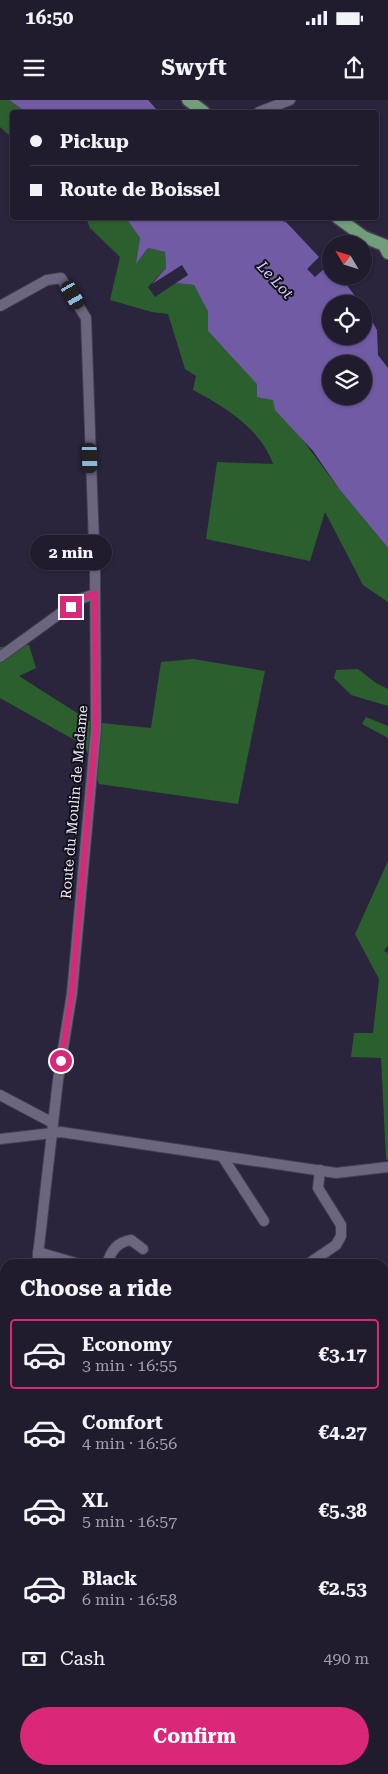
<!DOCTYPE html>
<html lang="en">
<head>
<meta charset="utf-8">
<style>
	body { margin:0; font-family:"Roboto Serif",serif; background:#282435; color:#f1f3f6; height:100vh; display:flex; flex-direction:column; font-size:19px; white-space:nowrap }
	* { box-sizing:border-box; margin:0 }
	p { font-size:16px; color:#a2a1aa }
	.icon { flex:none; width:28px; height:28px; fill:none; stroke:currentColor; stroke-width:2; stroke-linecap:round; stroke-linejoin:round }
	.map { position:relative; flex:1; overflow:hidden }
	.sheet { position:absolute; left:0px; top:1159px; width:389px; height:516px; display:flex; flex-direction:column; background:#201b2d; border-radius:15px 15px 0 0; box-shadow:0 1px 4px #0004,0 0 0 1px #3d3949 }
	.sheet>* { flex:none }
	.top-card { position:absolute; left:10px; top:10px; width:369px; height:110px; border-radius:5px; box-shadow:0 1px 4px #0004,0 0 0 1px #3d3949; display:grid; align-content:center; height:110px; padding:0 20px; background:#201b2d }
	.needle { width:32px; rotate:308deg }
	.tools { position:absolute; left:322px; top:135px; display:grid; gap:10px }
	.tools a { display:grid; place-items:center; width:50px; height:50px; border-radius:50%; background:#201b2d; box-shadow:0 1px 4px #0004,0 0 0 1px #3d3949; font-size:25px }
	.end { position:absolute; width:22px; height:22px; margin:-11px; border:6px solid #db2777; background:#fff; box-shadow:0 0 0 2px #fff }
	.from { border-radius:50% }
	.bubble { position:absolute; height:35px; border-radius:18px; background:#201b2d; box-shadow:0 1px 4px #0004,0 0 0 1px #3d3949; font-size:16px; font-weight:700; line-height:35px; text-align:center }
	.car { position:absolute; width:15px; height:30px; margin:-15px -8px; border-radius:6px; box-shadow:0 0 4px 1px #0007; background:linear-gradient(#222 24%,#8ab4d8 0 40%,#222 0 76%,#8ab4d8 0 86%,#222 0) }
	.top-card b { display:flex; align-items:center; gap:18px; height:48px; font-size:19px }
	.top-card b+b { border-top:1px solid #3d3949 }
	.top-card i { width:12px; height:12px; background:#f1f3f6 }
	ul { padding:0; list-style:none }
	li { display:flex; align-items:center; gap:15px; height:70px; margin:0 10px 8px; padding:0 10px; border:2px solid transparent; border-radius:5px }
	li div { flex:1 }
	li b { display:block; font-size:19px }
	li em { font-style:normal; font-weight:700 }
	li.active { border-color:#db2777 }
	li>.icon { width:45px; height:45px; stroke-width:1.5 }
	h2 { padding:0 20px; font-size:22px; line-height:60px }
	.pay { display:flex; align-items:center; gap:12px; height:55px; padding:0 20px; font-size:19px }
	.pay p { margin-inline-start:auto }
	.cta { display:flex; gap:10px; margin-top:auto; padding:10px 20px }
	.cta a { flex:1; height:58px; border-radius:30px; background:#db2777; color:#fff; font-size:20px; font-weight:700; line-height:58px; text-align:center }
	.status { display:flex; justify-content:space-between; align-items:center; height:35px; padding:0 25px; background:#201b2d; direction:ltr }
	.status svg { height:14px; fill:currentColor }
	header { display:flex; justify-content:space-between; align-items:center; height:65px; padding:0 20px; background:#201b2d; font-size:22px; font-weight:700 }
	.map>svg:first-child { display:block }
</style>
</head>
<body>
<div class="status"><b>16:50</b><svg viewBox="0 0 49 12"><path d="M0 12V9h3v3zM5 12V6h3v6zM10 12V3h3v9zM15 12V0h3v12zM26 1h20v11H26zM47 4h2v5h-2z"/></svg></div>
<header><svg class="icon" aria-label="menu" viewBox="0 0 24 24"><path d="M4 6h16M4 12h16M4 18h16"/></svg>Swyft<svg class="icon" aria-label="share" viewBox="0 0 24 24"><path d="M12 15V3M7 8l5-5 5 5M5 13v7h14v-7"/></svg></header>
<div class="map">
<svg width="388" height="1674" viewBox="0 0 388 1674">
	<rect width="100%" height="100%" fill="#2a243c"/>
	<!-- green -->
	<g fill="#2b602e">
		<polygon points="0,0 9,0 26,12 12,12 12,38 0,27"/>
		<path d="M86,118H126L140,138L137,163L148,148L165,152L166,168L148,187L155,197L176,183L194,185L208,212V231L273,300L340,390L388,448V502L363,485L325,412L310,461L206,439L217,362L273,364C260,328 225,307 193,290L196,276L185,269L168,214L152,212L110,200L120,157L90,128Z"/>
		<polygon points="29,545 36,568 19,576 91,622 151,628 161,562 193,559 265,571 238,704 99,684 85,646 0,598 0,547"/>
		<polygon points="358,569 376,583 388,589 388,606 351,595 334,578 336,570"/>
		<polygon points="366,617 388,626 388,638 362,624"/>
		<polygon points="388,761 388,845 384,851 388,853 388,1059 386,1060 381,958 351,957 354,933 373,933 379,879 355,834"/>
	</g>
	<!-- water -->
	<g fill="#715ba5" fill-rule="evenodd">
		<polygon points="9,0 148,0 159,12 26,12"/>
		<path d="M126,118H272L286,122L319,157L307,169L315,177L325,168L323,166L325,164L328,166L331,165V176H340L361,204H331V236H364V207L377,230L378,255L388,268V448L340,390L313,351L275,310L273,300L257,297V284L208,231V212L194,185L176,183L188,175L182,165L152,184L166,168L165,152L148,148L136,164L140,138ZM331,264H364V296H331Z"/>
	</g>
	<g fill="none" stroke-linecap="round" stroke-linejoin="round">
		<defs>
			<g id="minor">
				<polyline points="259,12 290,0"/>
				<polyline points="0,206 47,180 61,178 86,218 95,472 96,629 72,893 58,980 37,1164"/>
				<polyline points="0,557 80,499 95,494"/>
				<polyline points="0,995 53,1023"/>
				<polyline points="0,1039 61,1032 336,1073 388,1067"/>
				<polyline points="222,1056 264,1121"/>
				<polyline points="38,1152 79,1164"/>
				<path d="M107,1164C111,1151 117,1142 131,1140L143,1149"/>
				<polyline points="308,1164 336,1145 341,1136 341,1125 318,1088 320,1070"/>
				<polyline points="0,1250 5,1253"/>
				<polyline points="384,1302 388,1298"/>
				<polyline points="384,1311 388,1317"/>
				<polyline points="384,1456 388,1453"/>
				<polyline points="384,1470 388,1472"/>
				<polyline points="384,1540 388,1537"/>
				<polyline points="384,1615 388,1621"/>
				<polyline points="2,1674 5,1594"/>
				<polyline points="96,1674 101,1670"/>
			</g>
			<g id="major">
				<polyline points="188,0 204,12"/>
				<polyline points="338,118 364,137 384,145 388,153"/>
			</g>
		</defs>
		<!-- minor casing -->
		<use href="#minor" stroke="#443e52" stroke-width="12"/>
		<!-- major casing -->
		<use href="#major" stroke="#443e52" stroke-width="15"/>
		<!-- minor -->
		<use href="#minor" stroke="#6c6580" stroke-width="10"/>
		<!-- major -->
		<use href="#major" stroke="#719d7b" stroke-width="12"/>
	</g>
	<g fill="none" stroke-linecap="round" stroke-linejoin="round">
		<!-- route -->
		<polyline stroke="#db2777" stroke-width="6" points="61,961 72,893 96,629 95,494 80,499 71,507"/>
	</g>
	<g text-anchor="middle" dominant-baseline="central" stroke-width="4" stroke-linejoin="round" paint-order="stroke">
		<!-- street labels -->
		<g font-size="14" fill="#f0ecfc" stroke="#12101a">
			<text transform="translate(74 702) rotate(-85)">Route du Moulin de Madame</text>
		</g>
		<!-- water labels -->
		<g font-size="15" font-style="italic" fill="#d9d0fa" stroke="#12101a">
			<text transform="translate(275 180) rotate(47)">Le Lot</text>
		</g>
	</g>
</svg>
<div class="tools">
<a><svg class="needle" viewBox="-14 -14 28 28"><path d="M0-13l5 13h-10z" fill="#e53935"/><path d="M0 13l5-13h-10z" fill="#a2a1aa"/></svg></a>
<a><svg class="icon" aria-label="locate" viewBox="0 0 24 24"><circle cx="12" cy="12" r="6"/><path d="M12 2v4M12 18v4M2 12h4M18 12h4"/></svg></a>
<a><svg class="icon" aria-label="layers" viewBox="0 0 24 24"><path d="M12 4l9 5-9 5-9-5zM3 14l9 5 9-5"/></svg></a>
</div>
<i class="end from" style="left:61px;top:961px"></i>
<i class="end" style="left:71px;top:507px"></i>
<div class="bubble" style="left:30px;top:435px;width:82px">2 min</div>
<i class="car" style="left:73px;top:195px;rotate:150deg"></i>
<i class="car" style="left:90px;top:358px;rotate:178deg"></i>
<div class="top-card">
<b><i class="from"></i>Pickup</b>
<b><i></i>Route de Boissel</b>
</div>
<section class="sheet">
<h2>Choose a ride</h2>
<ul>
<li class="active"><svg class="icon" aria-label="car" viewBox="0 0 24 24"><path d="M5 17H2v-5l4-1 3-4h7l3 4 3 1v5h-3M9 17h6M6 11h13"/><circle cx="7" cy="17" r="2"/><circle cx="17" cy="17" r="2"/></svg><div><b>Economy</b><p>3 min · 16:55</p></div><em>€3.17</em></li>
<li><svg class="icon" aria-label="car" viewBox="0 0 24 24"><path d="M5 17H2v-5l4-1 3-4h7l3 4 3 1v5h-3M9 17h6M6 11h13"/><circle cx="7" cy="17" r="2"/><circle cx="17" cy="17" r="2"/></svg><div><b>Comfort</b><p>4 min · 16:56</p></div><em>€4.27</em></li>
<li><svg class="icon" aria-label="car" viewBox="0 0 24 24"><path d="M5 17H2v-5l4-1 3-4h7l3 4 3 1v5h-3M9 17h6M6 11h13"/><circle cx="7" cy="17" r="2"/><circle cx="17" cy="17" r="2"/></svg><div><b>XL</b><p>5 min · 16:57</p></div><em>€5.38</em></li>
<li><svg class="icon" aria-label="car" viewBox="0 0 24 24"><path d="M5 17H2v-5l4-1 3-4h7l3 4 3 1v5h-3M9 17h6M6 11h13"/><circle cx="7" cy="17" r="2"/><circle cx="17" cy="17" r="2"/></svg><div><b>Black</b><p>6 min · 16:58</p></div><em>€2.53</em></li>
</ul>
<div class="pay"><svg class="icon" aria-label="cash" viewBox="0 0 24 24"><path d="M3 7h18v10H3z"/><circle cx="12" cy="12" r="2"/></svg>Cash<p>490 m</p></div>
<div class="cta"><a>Confirm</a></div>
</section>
</div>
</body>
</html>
